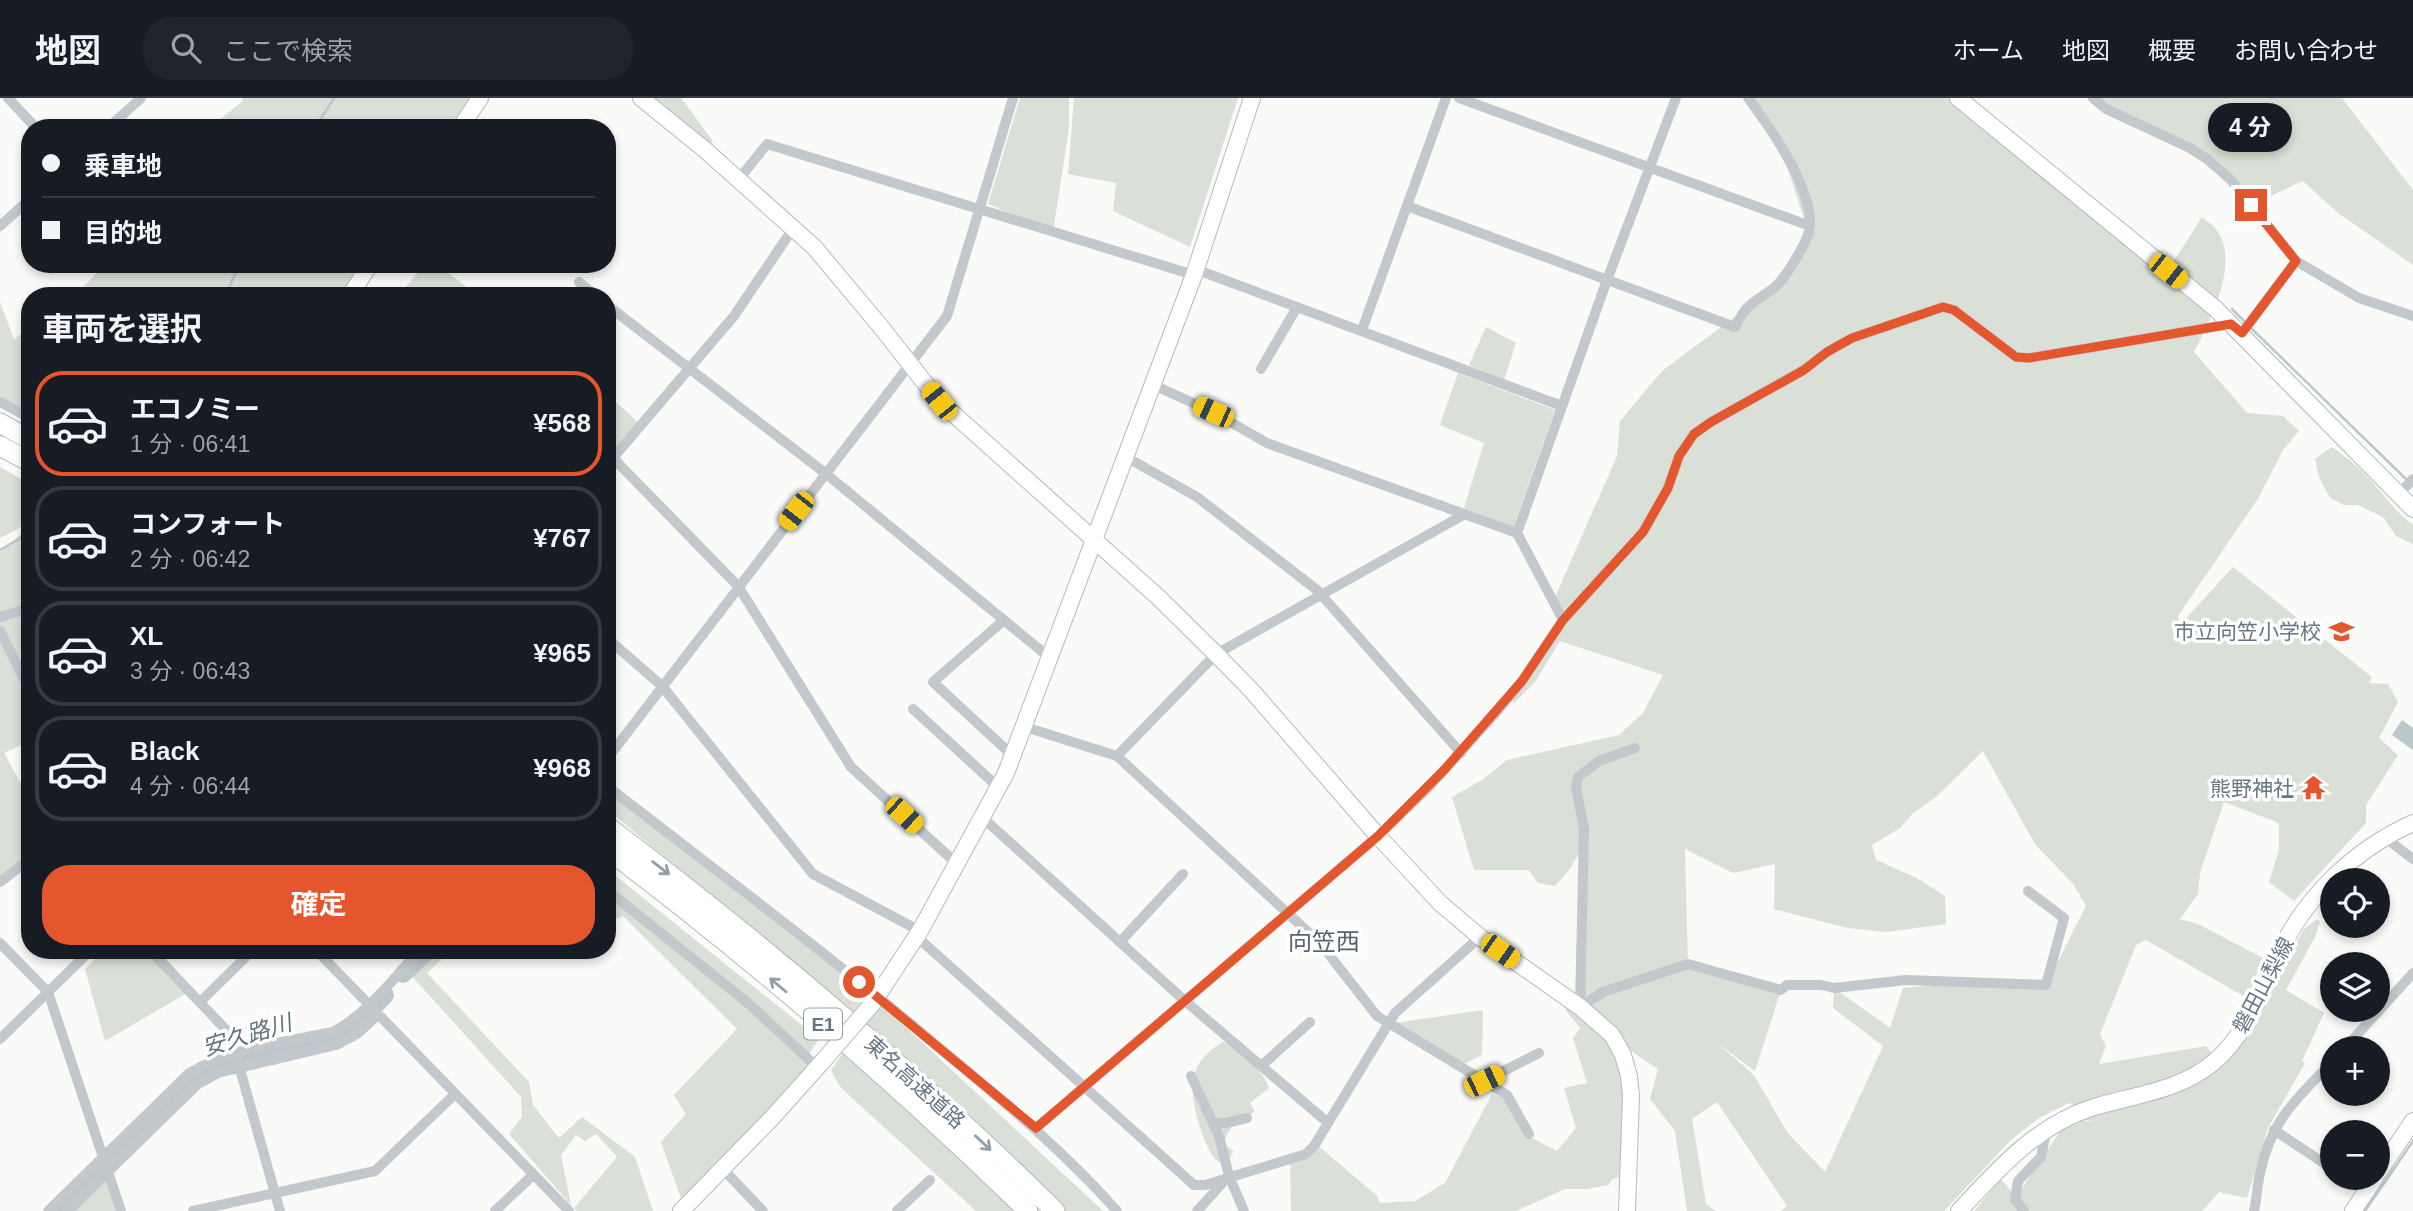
<!DOCTYPE html>
<html lang="ja">
<head>
<meta charset="utf-8">
<style>
	body { margin:0; font-family:Arial,"Noto Sans JP",sans-serif; background:#20242c; color:#f1f3f6; height:100vh; display:flex; flex-direction:column; font-size:26px; white-space:nowrap }
	* { box-sizing:border-box; margin:0 }
	p { font-size:23px; color:#9ea1a6 }
	.icon { flex:none; width:38px; height:38px; fill:none; stroke:currentColor; stroke-width:2; stroke-linecap:round; stroke-linejoin:round }
	.map { position:relative; flex:1; overflow:hidden }
	.details { position:absolute; left:21px; top:189px; width:595px; height:672px; display:flex; flex-direction:column; background:#171b24; border-radius:28px; box-shadow:0 4px 10px #0003 }
	.details>* { flex:none }
	.banner { position:absolute; left:21px; top:21px; width:595px; height:154px; border-radius:28px; box-shadow:0 4px 10px #0003; display:grid; align-content:center; height:154px; padding:0 21px; background:#171b24 }
	.tools { position:absolute; left:2320px; top:770px; display:grid; gap:14px }
	.tools a { display:grid; place-items:center; width:70px; height:70px; border-radius:50%; background:#171b24; box-shadow:0 4px 10px #0003; font-size:35px }
	.end { position:absolute; width:32px; height:32px; margin:-16px; border:9px solid #e4572e; background:#fff; box-shadow:0 0 0 4px #fff }
	.from { border-radius:50% }
	.bubble { position:absolute; height:49px; border-radius:24px; background:#171b24; box-shadow:0 4px 10px #0003; font-size:23px; font-weight:700; line-height:49px; text-align:center }
	.car { position:absolute; width:21px; height:42px; margin:-21px -10px; border-radius:9px; box-shadow:0 0 5px 2px #0007; background:linear-gradient(#f5c518 24%,#345 0 40%,#f5c518 0 76%,#345 0 86%,#f5c518 0) }
	.banner b { display:flex; align-items:center; gap:24px; height:66px; font-size:26px }
	.banner b+b { border-top:2px solid #363941 }
	.banner i { width:18px; height:18px; background:#f1f3f6 }
	ul { padding:0; list-style:none }
	li { display:flex; align-items:center; gap:21px; height:105px; margin:0 14px 10px; padding:0 7px; border:4px solid #363941; border-radius:28px }
	li div { flex:1 }
	li b { display:block; font-size:26px }
	li em { font-style:normal; font-weight:700 }
	li.on { border-color:#e4572e }
	li>.icon { width:63px; height:63px; stroke-width:1.5 }
	h2 { padding:0 21px; font-size:32px; line-height:84px }
	.button { display:flex; gap:14px; margin-top:auto; padding:14px 21px }
	.button a { flex:1; height:80px; border-radius:28px; background:#e4572e; color:#fff; font-size:28px; font-weight:700; line-height:80px; text-align:center }
	header { display:flex; align-items:center; gap:42px; box-sizing:border-box; height:98px; padding:0 35px; background:#171b24; border-bottom:2px solid #363941 }
	header strong { font-size:33px }
	nav { display:flex; gap:38px; margin-inline-start:auto; font-size:24px }
	.search { width:490px; height:63px; background:#20242c; display:flex; align-items:center; gap:18px; box-sizing:border-box; padding:0 24px; border-radius:28px; color:#9ea1a6; font-size:26px }
	.map>svg:first-child { display:block }
</style>
</head>
<body>
<header>
<strong>地図</strong>
<div class="search"><svg class="icon" aria-label="search" viewBox="0 0 24 24"><circle cx="10" cy="10" r="6"/><path d="M15 15l6 6"/></svg>ここで検索</div>
<nav><a>ホーム</a><a>地図</a><a>概要</a><a>お問い合わせ</a></nav>
</header>
<div class="map">
<svg width="2413" height="1113" viewBox="0 0 2413 1113">
	<rect width="100%" height="100%" fill="#fafaf8"/>
	<!-- green -->
	<g fill="#dadfd7" fill-rule="evenodd">
		<polygon points="242,0 481,0 461,30 209,30 243,3"/>
		<polygon points="650,0 681,0 713,43 710,48"/>
		<polygon points="1020,0 1069,0 1069,30 1053,134 988,106"/>
		<polygon points="1074,0 1238,0 1190,149 1113,113 1116,85 1068,76"/>
		<path d="M1749,0H1960L2168,172L2202,119C2207,123 2215,128 2218,134C2239,167 2210,224 2194,254L2247,315L2283,318L2299,333L2283,352L2259,399L2178,518L2180,527L2233,469L2372,579L2369,585L2388,586L2398,604L2379,640L2398,657L2366,707V725L2294,803L2269,784L2279,752V725L2224,704L2200,775L2198,796L2180,821L2198,826L2263,860L2247,900L2146,842L2136,847L2100,936L2106,948L2099,966L2206,948L2215,960L2242,944L2304,831L2317,821L2320,824L2315,839L2286,892L2324,915L2302,963L2305,965L2268,1030L2247,1100L2219,1094L2202,1113H1974L2001,1081L2016,1099L2069,1020L2101,1025L2073,1019L2085,1013L2069,1005L2039,1020L2011,1042L1944,1113H1781L1787,1108L1717,1004L1692,1021L1706,1106L1716,1113H1687L1675,1033L1650,1001L1658,971L1628,951L1621,952L1628,1076L1611,1082L1609,1087L1587,1091H1565L1516,1113H1291L1290,1066L1315,1045L1376,1097L1380,1105L1415,1103L1445,1085L1492,996L1510,1001L1532,1040L1557,1053L1576,1030L1564,990L1587,985L1573,940L1580,930L1567,914L1560,898L1579,908L1582,750L1570,771L1555,788L1538,785L1529,772H1474L1452,699L1482,682L1507,662L1619,637L1643,615L1663,577L1560,543L1535,584L1513,606V594L1561,525L1556,497L1617,358L1620,323L1662,273L1764,197L1809,136L1780,47ZM1983,653L2035,746L2073,786L2086,808L2046,887L1960,885L1903,890L1890,930L1834,890L1833,910L1883,948L1825,1074L1787,1034L1754,977L1717,945L1755,973L1781,892L1688,866L1685,751L1733,775L1775,766L1774,811L1847,830L1887,834L1946,826L1945,798L1917,780L1876,762L1872,747L1900,730L1913,715L1936,699Z"/>
		<polygon points="2095,0 2342,0 2413,92 2413,167 2338,115 2303,83 2251,107 2215,69"/>
		<path d="M107,166H370L350,198H74C86,188 94,175 107,166Z"/>
		<polygon points="425,166 437,166 478,198 398,198"/>
		<polygon points="0,204 14,241 30,230 30,320 0,304"/>
		<polygon points="1486,229 1516,245 1504,282 1469,267"/>
		<polygon points="1458,275 1555,312 1513,430 1464,410 1484,345 1440,327"/>
		<polygon points="607,296 641,327 610,357 607,354"/>
		<path d="M2332,349C2348,360 2362,372 2374,386C2387,401 2397,415 2413,427V446L2396,438L2383,419L2358,407H2344L2330,400L2319,379L2315,361Z"/>
		<path d="M0,369L30,386C30,425 37,422 0,440Z"/>
		<polygon points="30,429 30,643 4,655 30,702 30,756 0,779 0,454"/>
		<polygon points="607,694 882,907 1103,1113 1063,1113 839,906 607,711"/>
		<polygon points="607,771 819,941 807,959 813,973 684,1109 661,1044 686,1016 674,997 737,931 623,818 616,821 607,814"/>
		<polygon points="104,852 145,852 187,895 105,943 85,871"/>
		<polygon points="436,852 452,852 427,875 529,984 533,1007 559,1040 582,1019 635,1059 653,1113 577,1113 574,1110 617,1059 596,1036 585,1043 576,1037 561,1057 571,1107 509,1036 522,1019 521,999 411,877"/>
		<polygon points="1483,912 1482,957 1459,968 1388,926"/>
		<path d="M1223,944L1241,951L1265,981L1269,990L1250,1005L1255,1014C1237,1021 1230,1028 1223,1046L1234,1053L1225,1066C1222,1065 1217,1063 1215,1061C1203,1047 1187,994 1194,976C1199,962 1210,951 1223,944Z"/>
		<polygon points="844,953 1020,1113 976,1113 840,989 831,972"/>
		<polygon points="105,1077 119,1113 62,1113"/>
	</g>
	<!-- water -->
	<polygon fill="#bbc7cb" points="2402,622 2413,630 2413,652 2392,637"/>
	<g fill="none" stroke-linecap="round" stroke-linejoin="round">
		<!-- stream -->
		<g stroke="#bbc7cb" stroke-width="2.5">
			<polyline points="315,30 334,0"/>
			<polyline points="225,198 240,166"/>
			<polyline points="2232,211 2247,226"/>
			<polyline points="2252,231 2407,382"/>
			<polyline points="0,452 19,441 30,429"/>
			<polyline points="2365,1113 2413,1043"/>
		</g>
		<!-- river -->
		<g stroke="#bbc7cb" stroke-width="18">
			<polyline points="403,876 429,852"/>
			<polyline points="56,1113 193,981 204,972 334,940 350,933 385,897"/>
		</g>
		<defs>
			<g id="secondary">
				<polyline points="641,0 704,51 814,149 881,229 939,303 1158,499 1216,556 1252,593 1378,738 1440,805 1480,839 1580,909 1612,937 1623,957 1629,978 1631,998 1627,1113"/>
				<polyline points="1958,0 2216,211 2413,411"/>
				<polyline points="460,30 480,0"/>
				<polyline points="350,198 370,166"/>
				<polyline points="872,906 920,833 1006,675 1194,177 1252,0"/>
				<polyline points="2378,1075 2413,1023"/>
				<polyline points="681,1113 771,1021 823,963"/>
				<path d="M1959,1113C1998,1071 2036,1028 2091,1010C2133,997 2180,993 2214,964C2247,936 2261,893 2279,855C2306,798 2355,751 2413,725"/>
				<polyline points="2353,1113 2375,1080"/>
			</g>
			<g id="highway">
				<polyline points="0,325 30,342"/>
				<polyline points="0,348 30,364"/>
				<path d="M607,728C764,847 915,975 1055,1113"/>
				<path d="M607,751C755,863 896,984 1028,1113"/>
			</g>
		</defs>
		<!-- secondary casing -->
		<use href="#secondary" stroke="#b3babf" stroke-width="18"/>
		<!-- highway casing -->
		<use href="#highway" stroke="#b4b9bd" stroke-width="21"/>
		<!-- street -->
		<g stroke="#c3c8cc" stroke-width="10">
			<polyline points="8,0 36,30"/>
			<polyline points="1459,0 1810,128"/>
			<polyline points="2093,0 2106,11 2190,50 2207,61 2231,82 2296,163 2359,200 2413,218"/>
			<polyline points="108,30 141,0"/>
			<polyline points="739,81 767,46 1194,177"/>
			<path d="M1407,108L1735,229C1738,223 1742,216 1746,211C1756,200 1771,195 1780,184C1788,175 1807,144 1809,133C1817,96 1770,29 1748,0"/>
			<polyline points="0,128 30,101"/>
			<polyline points="1195,171 1562,308"/>
			<polyline points="579,184 596,198"/>
			<polyline points="607,207 825,375 1050,560"/>
			<polyline points="1362,232 1446,0"/>
			<polyline points="2242,235 2296,163"/>
			<polyline points="1261,271 1297,209"/>
			<polyline points="1154,283 1160,290 1213,314 1267,345 1517,435"/>
			<polyline points="0,304 30,320"/>
			<polyline points="1126,359 1197,399 1317,492 1461,655"/>
			<polyline points="613,360 738,488 851,669 956,765"/>
			<polyline points="607,367 734,218 794,129"/>
			<polyline points="2399,396 2413,381"/>
			<polyline points="0,519 30,510"/>
			<polyline points="1004,522 933,584 1013,658"/>
			<polyline points="1563,522 1517,435 1607,182 1676,0"/>
			<polyline points="0,533 30,593"/>
			<polyline points="607,540 662,588 813,776 920,833"/>
			<polyline points="913,611 998,689"/>
			<polyline points="1025,629 1117,658 1320,845 1377,918 1507,997 1529,1036"/>
			<polyline points="1117,658 1216,556 1465,416"/>
			<polyline points="607,661 947,218 1013,0"/>
			<path d="M607,688C719,775 833,860 941,951C1003,1003 1064,1053 1117,1113"/>
			<polyline points="982,719 1185,903 1327,1024"/>
			<polyline points="2384,739 2413,761"/>
			<polyline points="0,784 30,761"/>
			<polyline points="607,792 748,905 817,969"/>
			<polyline points="916,838 1194,1087 1205,1087 1306,1056 1314,1048 1395,915 1480,839"/>
			<polyline points="1120,844 1183,776"/>
			<polyline points="0,845 48,894 121,1113"/>
			<polyline points="150,852 230,936 280,1113"/>
			<polyline points="316,852 569,1113"/>
			<polyline points="200,904 253,852"/>
			<polyline points="1580,909 1603,894 1688,866 1781,892 1787,887 1821,887 1834,890 1906,882 2046,887 2064,820 2028,793"/>
			<polyline points="1580,909 1584,730 1576,690 1578,679 1599,663 1635,650"/>
			<polyline points="0,941 91,852"/>
			<polyline points="2345,950 2413,875"/>
			<polyline points="1261,968 1310,924"/>
			<polyline points="1191,978 1219,1038 1229,1078 1244,1113"/>
			<polyline points="1484,983 1539,955"/>
			<polyline points="1214,1025 1225,1025 1247,1020"/>
			<polyline points="1036,1030 1378,738 1428,690 1493,618 1522,583 1563,522 1643,434 1668,390 1679,358 1694,336 1711,324 1803,272 1827,254 1852,240 1943,209 1954,212 2016,259 2029,260 2231,226"/>
			<polyline points="2274,1032 2333,1071"/>
			<polyline points="723,1071 763,1113"/>
			<polyline points="2346,1080 2366,1094"/>
			<path d="M48,1113L188,976C230,950 285,944 333,934C367,916 394,880 420,852"/>
			<polyline points="68,1113 198,986 218,975 336,947 357,936 378,917"/>
			<polyline points="193,1113 375,1073 455,996"/>
			<polyline points="495,1113 533,1077"/>
			<polyline points="897,1113 930,1082"/>
			<polyline points="1197,1113 1225,1082"/>
			<polyline points="2024,1113 2015,1101 2018,1083 2041,1059 2047,1030"/>
			<path d="M2254,1113C2257,1101 2257,1088 2260,1075C2271,1022 2297,1000 2333,963"/>
		</g>
		<!-- secondary -->
		<use href="#secondary" stroke="#fff" stroke-width="16"/>
		<!-- highway -->
		<use href="#highway" stroke="#fff" stroke-width="19"/>
		<defs>
			<polyline id="secondary-bridge" points="823,963 872,906"/>
		</defs>
		<!-- secondary-bridge casing -->
		<use href="#secondary-bridge" stroke="#b3babf" stroke-width="18" stroke-linecap="butt"/>
		<!-- secondary-bridge -->
		<use href="#secondary-bridge" stroke="#fff" stroke-width="16"/>
	</g>
	<!-- one-way arrows -->
	<defs><path id="oneway-shaft" d="M-6 0H5M1.5-3L5.5 0L1.5 3" fill="none" stroke-width="1.6" stroke-linecap="round" stroke-linejoin="round" transform="scale(1.75)"/></defs>
	<g stroke="#939fa8">
		<use href="#oneway-shaft" transform="translate(661 770) rotate(38)"/>
		<use href="#oneway-shaft" transform="translate(778 887) rotate(-140)"/>
		<use href="#oneway-shaft" transform="translate(983 1045) rotate(43)"/>
	</g>
	<g fill="none" stroke-linecap="round" stroke-linejoin="round">
		<!-- route -->
		<polyline stroke="#e4572e" stroke-width="9" points="859,884 1036,1030 1378,738 1444,672 1522,583 1563,522 1643,434 1668,390 1679,358 1694,336 1711,324 1804,272 1827,254 1852,240 1943,209 1954,212 2016,259 2029,260 2231,226 2242,235 2296,163 2251,107"/>
	</g>
	<!-- icons -->
	<defs>
		<symbol id="school-bare" viewBox="-9 -9 18 18"><path d="M0-5L7-2L0 1L-7-2ZM-4 1L0 2.5L4 1V4Q0 6-4 4Z" fill="#e4572e" stroke="#fff" stroke-width="2.5" paint-order="stroke"/></symbol>
		<symbol id="temple-bare" viewBox="-9 -9 18 18"><path d="M0-6L5-2H3V0L6.5 2.5H4V6H1.5V3h-3V6H-4V2.5H-6.5L-3 0V-2H-5Z" fill="#e4572e" stroke="#fff" stroke-width="2.5" paint-order="stroke"/></symbol>
	</defs>
	<g fill-rule="evenodd">
		<use href="#school-bare" x="2324" y="516" width="35" height="35"/>
		<use href="#temple-bare" x="2296" y="672" width="35" height="35"/>
	</g>
	<g text-anchor="middle" dominant-baseline="central" stroke-width="7" stroke-linejoin="round" paint-order="stroke">
		<!-- shield labels -->
		<rect fill="#fff" stroke="#939fa8" stroke-width="2" x="804" y="910.5" width="38" height="31" rx="5"/>
		<g font-size="19" font-weight="bold" fill="#657683">
			<text x="823" y="926">E1</text>
		</g>
		<!-- poi labels -->
		<g font-size="21" fill="#657683" stroke="#fff" text-anchor="end">
			<text x="2321" y="533">市立向笠小学校</text>
			<text x="2294" y="690">熊野神社</text>
		</g>
		<!-- street labels -->
		<g font-size="21" fill="#657683" stroke="#fff">
			<text transform="translate(2263 887) rotate(-62)">磐田山梨線</text>
			<text transform="translate(915 984) rotate(42)">東名高速道路</text>
		</g>
		<!-- water labels -->
		<g font-size="23" font-style="italic" fill="#60757c" stroke="#fff">
			<text transform="translate(247 937) rotate(-17)">安久路川</text>
		</g>
		<!-- quarter labels -->
		<g font-size="24" fill="#57646e" stroke="#fff">
			<text x="1324" y="843">向笠西</text>
		</g>
	</g>
</svg>
<div class="tools">
<a><svg class="icon" aria-label="locate" viewBox="0 0 24 24"><circle cx="12" cy="12" r="6"/><path d="M12 2v4M12 18v4M2 12h4M18 12h4"/></svg></a>
<a><svg class="icon" aria-label="layers" viewBox="0 0 24 24"><path d="M12 4l9 5-9 5-9-5zM3 14l9 5 9-5"/></svg></a>
<a>+</a>
<a>−</a>
</div>
<i class="end from" style="left:859px;top:884px"></i>
<i class="end" style="left:2251px;top:107px"></i>
<div class="bubble" style="left:2208px;top:5px;width:84px">4 分</div>
<i class="car" style="left:2168px;top:173px;rotate:128deg"></i>
<i class="car" style="left:939px;top:303px;rotate:321deg"></i>
<i class="car" style="left:1213px;top:314px;rotate:294deg"></i>
<i class="car" style="left:796px;top:413px;rotate:218deg"></i>
<i class="car" style="left:904px;top:717px;rotate:133deg"></i>
<i class="car" style="left:1500px;top:853px;rotate:125deg"></i>
<i class="car" style="left:1484px;top:983px;rotate:64deg"></i>
<div class="banner">
<b><i class="from"></i>乗車地</b>
<b><i></i>目的地</b>
</div>
<section class="details">
<h2>車両を選択</h2>
<ul>
<li class="on"><svg class="icon" aria-label="car" viewBox="0 0 24 24"><path d="M5 17H2v-5l4-1 3-4h7l3 4 3 1v5h-3M9 17h6M6 11h13"/><circle cx="7" cy="17" r="2"/><circle cx="17" cy="17" r="2"/></svg><div><b>エコノミー</b><p>1 分 · 06:41</p></div><em>¥568</em></li>
<li><svg class="icon" aria-label="car" viewBox="0 0 24 24"><path d="M5 17H2v-5l4-1 3-4h7l3 4 3 1v5h-3M9 17h6M6 11h13"/><circle cx="7" cy="17" r="2"/><circle cx="17" cy="17" r="2"/></svg><div><b>コンフォート</b><p>2 分 · 06:42</p></div><em>¥767</em></li>
<li><svg class="icon" aria-label="car" viewBox="0 0 24 24"><path d="M5 17H2v-5l4-1 3-4h7l3 4 3 1v5h-3M9 17h6M6 11h13"/><circle cx="7" cy="17" r="2"/><circle cx="17" cy="17" r="2"/></svg><div><b>XL</b><p>3 分 · 06:43</p></div><em>¥965</em></li>
<li><svg class="icon" aria-label="car" viewBox="0 0 24 24"><path d="M5 17H2v-5l4-1 3-4h7l3 4 3 1v5h-3M9 17h6M6 11h13"/><circle cx="7" cy="17" r="2"/><circle cx="17" cy="17" r="2"/></svg><div><b>Black</b><p>4 分 · 06:44</p></div><em>¥968</em></li>
</ul>
<div class="button"><a>確定</a></div>
</section>
</div>
</body>
</html>
